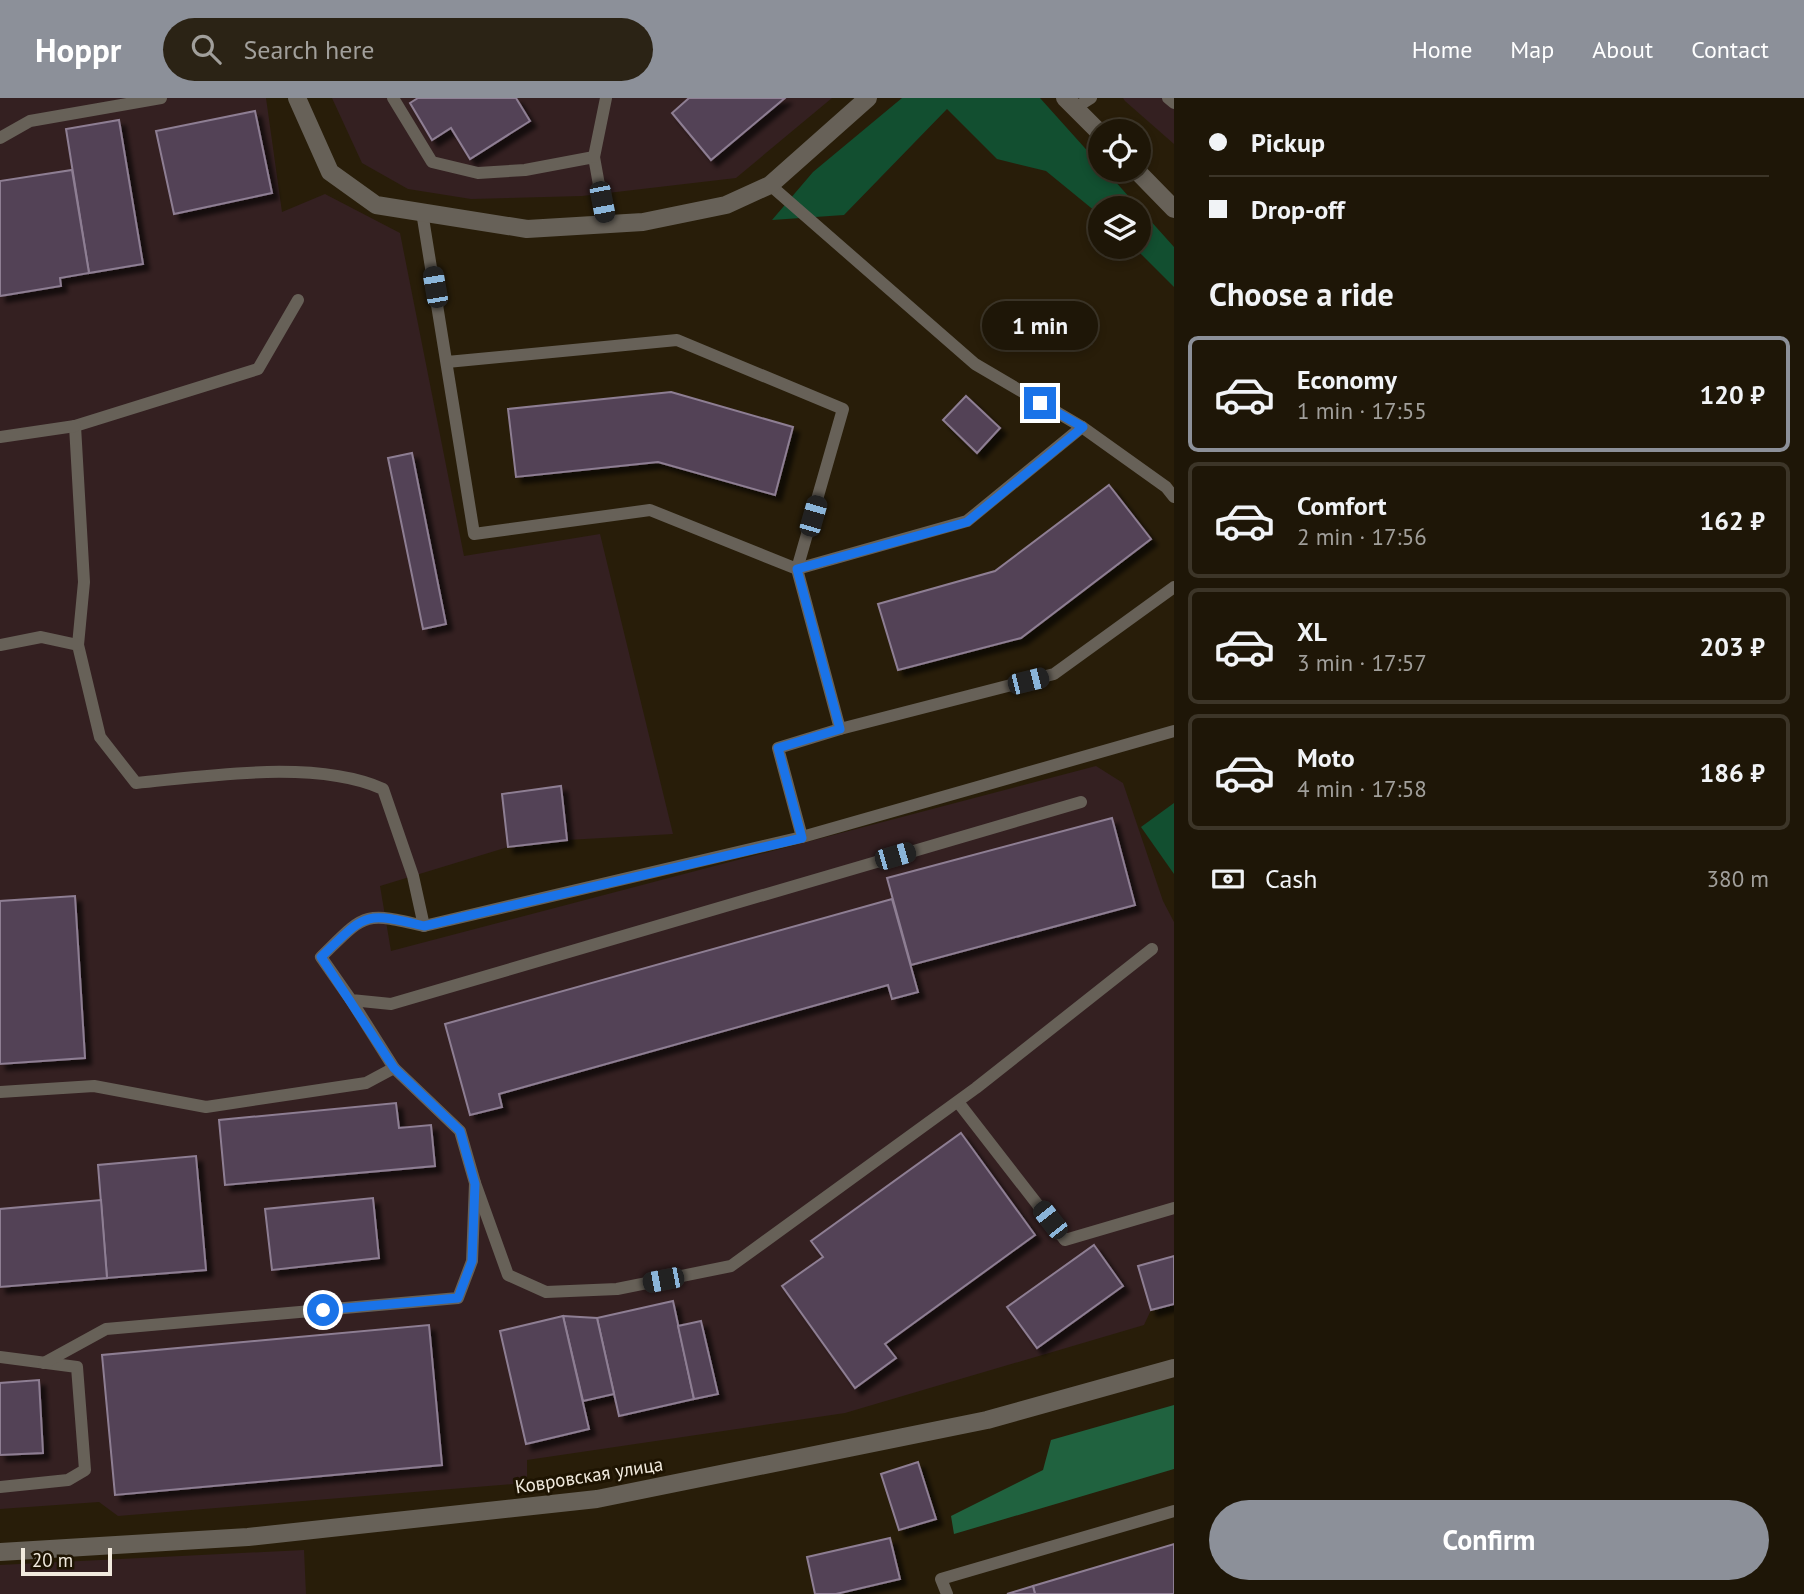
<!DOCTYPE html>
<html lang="en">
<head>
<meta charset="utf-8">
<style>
	body { margin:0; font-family:"PT Sans",sans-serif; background:#2b2315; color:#f1f3f6; height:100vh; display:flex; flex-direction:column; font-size:26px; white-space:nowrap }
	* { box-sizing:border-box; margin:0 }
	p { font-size:23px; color:#a19f9b }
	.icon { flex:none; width:38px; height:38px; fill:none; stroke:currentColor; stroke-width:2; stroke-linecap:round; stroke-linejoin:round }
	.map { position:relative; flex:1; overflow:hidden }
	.sheet { display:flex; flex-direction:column; background:#1e1607; width:630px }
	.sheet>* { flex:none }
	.top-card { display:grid; align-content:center; height:154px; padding:0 35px; background:#1e1607 }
	.fabs { position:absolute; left:1088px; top:21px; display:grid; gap:14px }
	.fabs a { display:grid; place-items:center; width:63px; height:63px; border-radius:50%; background:#1e1607; box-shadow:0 4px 10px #0003,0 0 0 2px #3c3528; font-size:35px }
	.scale { position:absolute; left:21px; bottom:18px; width:91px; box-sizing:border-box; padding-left:7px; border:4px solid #f1eade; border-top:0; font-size:19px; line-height:24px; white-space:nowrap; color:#f1eade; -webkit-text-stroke:5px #1e1402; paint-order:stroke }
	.end { position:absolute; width:32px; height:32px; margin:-16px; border:9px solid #1a73e8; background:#fff; box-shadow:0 0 0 4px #fff }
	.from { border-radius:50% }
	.bubble { position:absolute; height:49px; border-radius:24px; background:#1e1607; box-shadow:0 4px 10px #0003,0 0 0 2px #3c3528; font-size:23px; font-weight:800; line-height:49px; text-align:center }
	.car { position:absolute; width:21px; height:42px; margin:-21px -10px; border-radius:9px; box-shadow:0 0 5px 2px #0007; background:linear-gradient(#222 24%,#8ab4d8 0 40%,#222 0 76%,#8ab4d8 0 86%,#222 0) }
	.top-card b { display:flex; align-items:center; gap:24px; height:66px; font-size:26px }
	.top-card b+b { border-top:2px solid #3c3528 }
	.top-card i { width:18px; height:18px; background:#f1f3f6 }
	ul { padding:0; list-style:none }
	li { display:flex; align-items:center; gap:21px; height:116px; margin:0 14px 10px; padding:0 21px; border:4px solid #3c3528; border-radius:10px }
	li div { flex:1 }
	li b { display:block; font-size:26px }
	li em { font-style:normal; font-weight:800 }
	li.current { border-color:#8c9099 }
	li>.icon { width:63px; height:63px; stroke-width:1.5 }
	h2 { padding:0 35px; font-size:32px; line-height:84px }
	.pay { display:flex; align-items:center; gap:18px; height:77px; padding:0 35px; font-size:26px }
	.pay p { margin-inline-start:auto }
	.primary-button { display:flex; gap:14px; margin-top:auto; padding:14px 35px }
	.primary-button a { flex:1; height:80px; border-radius:42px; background:#8c9099; color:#fff; font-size:28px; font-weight:800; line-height:80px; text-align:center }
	header { display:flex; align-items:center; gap:42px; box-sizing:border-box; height:98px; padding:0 35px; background:#8c9099; color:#fff }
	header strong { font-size:33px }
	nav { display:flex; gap:38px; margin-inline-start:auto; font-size:24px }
	.search { width:490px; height:63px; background:#2b2315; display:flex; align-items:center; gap:18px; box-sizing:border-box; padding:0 24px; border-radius:38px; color:#a19f9b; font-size:26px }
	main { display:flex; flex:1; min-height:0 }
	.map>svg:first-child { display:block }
</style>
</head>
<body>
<header>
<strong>Hoppr</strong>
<div class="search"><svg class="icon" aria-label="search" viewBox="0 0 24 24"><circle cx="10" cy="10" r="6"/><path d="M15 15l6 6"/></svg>Search here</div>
<nav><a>Home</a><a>Map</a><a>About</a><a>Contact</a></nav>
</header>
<main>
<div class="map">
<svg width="1174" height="1496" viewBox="0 0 1174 1496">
	<defs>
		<filter id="shadow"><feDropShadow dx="6" dy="6" stdDeviation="2" flood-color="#0009"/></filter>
	</defs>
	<rect width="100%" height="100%" fill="#281d09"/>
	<!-- industrial -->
	<g fill="#342021">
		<polygon points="0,0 266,0 282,114 325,96 400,135 464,458 600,436 673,736 567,742 508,749 380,788 391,853 1096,668 1123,685 1163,803 1174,824 1174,1206 1151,1212 1144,1227 845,1315 527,1362 527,1385 118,1418 99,1404 0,1411"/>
		<polygon points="332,0 832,0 736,80 582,98 471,101 408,91 362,65"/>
		<polygon points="1123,0 1174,0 1174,46 1125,3"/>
		<polygon points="304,1452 306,1496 0,1496 0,1467"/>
	</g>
	<!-- green -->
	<g fill="#124f30">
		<polygon points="902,0 1040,0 1101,68 1101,72 1105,72 1139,110 1101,110 1101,118 1046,73 997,61 947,11 844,117 772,122 813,74"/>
		<polygon points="1139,110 1174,149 1174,189 1134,149 1139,149"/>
		<polygon points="1174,705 1174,776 1141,729"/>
	</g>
	<!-- forest -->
	<polygon fill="#20623f" points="1174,1307 1174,1371 954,1436 951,1418 1043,1372 1051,1342"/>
	<!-- building -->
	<g fill="#524357" stroke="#8e7e93" stroke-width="2" filter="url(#shadow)">
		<polygon points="418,0 516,0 530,23 470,61 451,30 432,42 410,5"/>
		<polygon points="689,0 785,0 711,62 672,15"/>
		<polygon points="255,13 272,95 174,116 156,33"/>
		<polygon points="119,22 143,166 89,175 66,31"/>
		<polygon points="72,72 89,175 60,180 61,188 0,198 0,83"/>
		<polygon points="671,294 793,329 775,397 658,364 516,379 508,311"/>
		<polygon points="966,298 1000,330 977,355 943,322"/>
		<polygon points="412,355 446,526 423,531 388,360"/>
		<polygon points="1109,387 1151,441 1021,540 898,572 878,506 995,473"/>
		<polygon points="561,688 567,742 508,749 502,696"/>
		<polygon points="1112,720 1135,807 911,867 887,780"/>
		<polygon points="75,798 85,960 0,966 0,803"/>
		<polygon points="892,801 918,894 892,901 888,887 499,996 502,1009 470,1017 445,926"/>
		<polygon points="396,1005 399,1030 431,1027 435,1068 225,1087 219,1022"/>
		<polygon points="961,1035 1035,1137 885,1246 896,1260 855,1290 782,1188 823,1159 811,1143"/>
		<polygon points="196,1058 206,1172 107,1180 98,1067"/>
		<polygon points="373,1100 379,1160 272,1172 265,1111"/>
		<polygon points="101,1102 107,1180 0,1189 0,1111"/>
		<polygon points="1094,1147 1123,1188 1037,1250 1007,1209"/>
		<polygon points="1174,1158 1174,1206 1151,1212 1138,1168"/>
		<polygon points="673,1203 694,1301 619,1318 597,1220"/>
		<polygon points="563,1218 597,1220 614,1296 583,1303"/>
		<polygon points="563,1218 589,1331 526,1346 500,1233"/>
		<polygon points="701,1223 718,1296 694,1301 678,1228"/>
		<polygon points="429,1227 442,1367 115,1397 102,1257"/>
		<polygon points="39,1282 43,1355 0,1357 0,1285"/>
		<polygon points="918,1364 936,1421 899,1432 881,1376"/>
		<polygon points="890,1440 900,1481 836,1496 815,1496 807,1459"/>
		<polygon points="1174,1446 1174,1496 1035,1496 1033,1488"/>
		<polygon points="1033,1488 1035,1496 1007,1496"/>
	</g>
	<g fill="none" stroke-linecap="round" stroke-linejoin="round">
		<!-- service -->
		<g stroke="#676158" stroke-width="12">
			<polyline points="393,0 432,64 478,75 525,72 594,59 606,126"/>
			<polyline points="1168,0 1174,5"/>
			<polyline points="1075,10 1091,0"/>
			<polyline points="0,40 30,23 161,0"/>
			<polyline points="594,59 606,0"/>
			<polyline points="770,87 975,266 1082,329"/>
			<polyline points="422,114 474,436 650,412 797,471 843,311 677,242 447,264"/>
			<path d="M298,202L258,271L75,328L84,484L78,547L100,639L136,685C209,678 316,661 383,691L413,778L424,828"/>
			<polyline points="0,339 75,328"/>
			<polyline points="1174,399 1166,389 1082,329 967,423 797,471 840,631 1054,576 1174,489"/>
			<polyline points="0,547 41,539 78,547"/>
			<path d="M1081,704L391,906L351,902L321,859C365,816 362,813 424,828L802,739L1174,633"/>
			<polyline points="802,739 778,650 840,631"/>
			<polyline points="0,994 94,988 206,1009 366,985 394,970 351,902"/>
			<polyline points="958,1004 1065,1142 1174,1110"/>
			<polyline points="475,1085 508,1177 546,1194 617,1191 731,1168 976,990 1152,851"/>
			<polyline points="0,1259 77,1269 85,1372 68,1382 0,1389"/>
			<polyline points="44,1265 106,1231 458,1200 472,1163 475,1085 460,1033 394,970"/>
			<polyline points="947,1496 941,1481 1174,1413"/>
		</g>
		<!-- minor -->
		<g stroke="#676158" stroke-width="18">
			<polyline points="297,0 330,74 376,107 527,131 643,124 726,107 770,87 868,0"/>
			<polyline points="1065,0 1101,36"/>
			<polyline points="1136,72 1174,111"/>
			<polyline points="0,1454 248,1439 597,1401 987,1322 1174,1270"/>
		</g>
	</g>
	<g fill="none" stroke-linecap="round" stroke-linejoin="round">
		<!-- route -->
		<path stroke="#1a73e8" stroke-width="9" d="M323,1212L458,1200L472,1163L475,1086L460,1033L394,970L321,859C366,816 362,813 424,828L802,740L778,650L840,631L797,471L967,424L1083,329L1040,305"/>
	</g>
	<g text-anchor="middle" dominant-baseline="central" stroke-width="6" stroke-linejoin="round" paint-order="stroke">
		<!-- street labels -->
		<g font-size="19" fill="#f1eade" stroke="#1e1402">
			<text transform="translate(589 1377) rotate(-9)">Ковровская улица</text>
		</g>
	</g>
</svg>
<div class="fabs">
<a><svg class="icon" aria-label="locate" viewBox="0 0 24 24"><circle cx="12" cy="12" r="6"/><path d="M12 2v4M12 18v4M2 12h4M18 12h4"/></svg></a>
<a><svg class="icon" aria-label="layers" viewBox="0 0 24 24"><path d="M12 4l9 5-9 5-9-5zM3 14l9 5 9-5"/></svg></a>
</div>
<div class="scale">20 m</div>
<i class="end from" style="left:323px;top:1212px"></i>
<i class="end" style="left:1040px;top:305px"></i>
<div class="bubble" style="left:982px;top:203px;width:116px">1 min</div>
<i class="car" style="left:602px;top:104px;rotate:169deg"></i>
<i class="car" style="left:435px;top:189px;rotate:350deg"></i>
<i class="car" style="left:813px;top:418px;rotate:16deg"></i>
<i class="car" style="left:1028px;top:583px;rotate:76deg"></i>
<i class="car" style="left:895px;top:758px;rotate:74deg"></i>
<i class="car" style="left:1050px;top:1122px;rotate:322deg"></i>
<i class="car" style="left:663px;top:1182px;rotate:259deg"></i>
</div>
<section class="sheet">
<div class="top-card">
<b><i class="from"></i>Pickup</b>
<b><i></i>Drop-off</b>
</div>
<h2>Choose a ride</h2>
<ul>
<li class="current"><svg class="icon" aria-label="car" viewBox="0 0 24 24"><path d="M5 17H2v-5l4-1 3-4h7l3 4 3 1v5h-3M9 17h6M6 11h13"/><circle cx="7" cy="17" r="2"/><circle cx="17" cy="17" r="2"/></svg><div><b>Economy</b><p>1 min · 17:55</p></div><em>120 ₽</em></li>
<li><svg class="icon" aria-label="car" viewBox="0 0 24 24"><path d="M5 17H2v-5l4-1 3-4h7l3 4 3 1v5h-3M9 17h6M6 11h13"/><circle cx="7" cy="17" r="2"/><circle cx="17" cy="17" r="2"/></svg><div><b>Comfort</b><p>2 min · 17:56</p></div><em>162 ₽</em></li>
<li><svg class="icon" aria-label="car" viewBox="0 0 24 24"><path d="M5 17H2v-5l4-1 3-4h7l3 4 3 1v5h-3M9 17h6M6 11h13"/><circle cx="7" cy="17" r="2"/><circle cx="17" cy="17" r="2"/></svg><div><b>XL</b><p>3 min · 17:57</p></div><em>203 ₽</em></li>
<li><svg class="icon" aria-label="car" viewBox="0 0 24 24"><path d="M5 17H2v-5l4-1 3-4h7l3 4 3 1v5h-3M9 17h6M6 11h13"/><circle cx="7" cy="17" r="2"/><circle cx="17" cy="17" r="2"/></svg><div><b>Moto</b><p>4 min · 17:58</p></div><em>186 ₽</em></li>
</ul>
<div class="pay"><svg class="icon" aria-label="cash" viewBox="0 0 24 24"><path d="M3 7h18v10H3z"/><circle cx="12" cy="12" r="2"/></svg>Cash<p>380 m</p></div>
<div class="primary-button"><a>Confirm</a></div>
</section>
</main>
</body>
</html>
